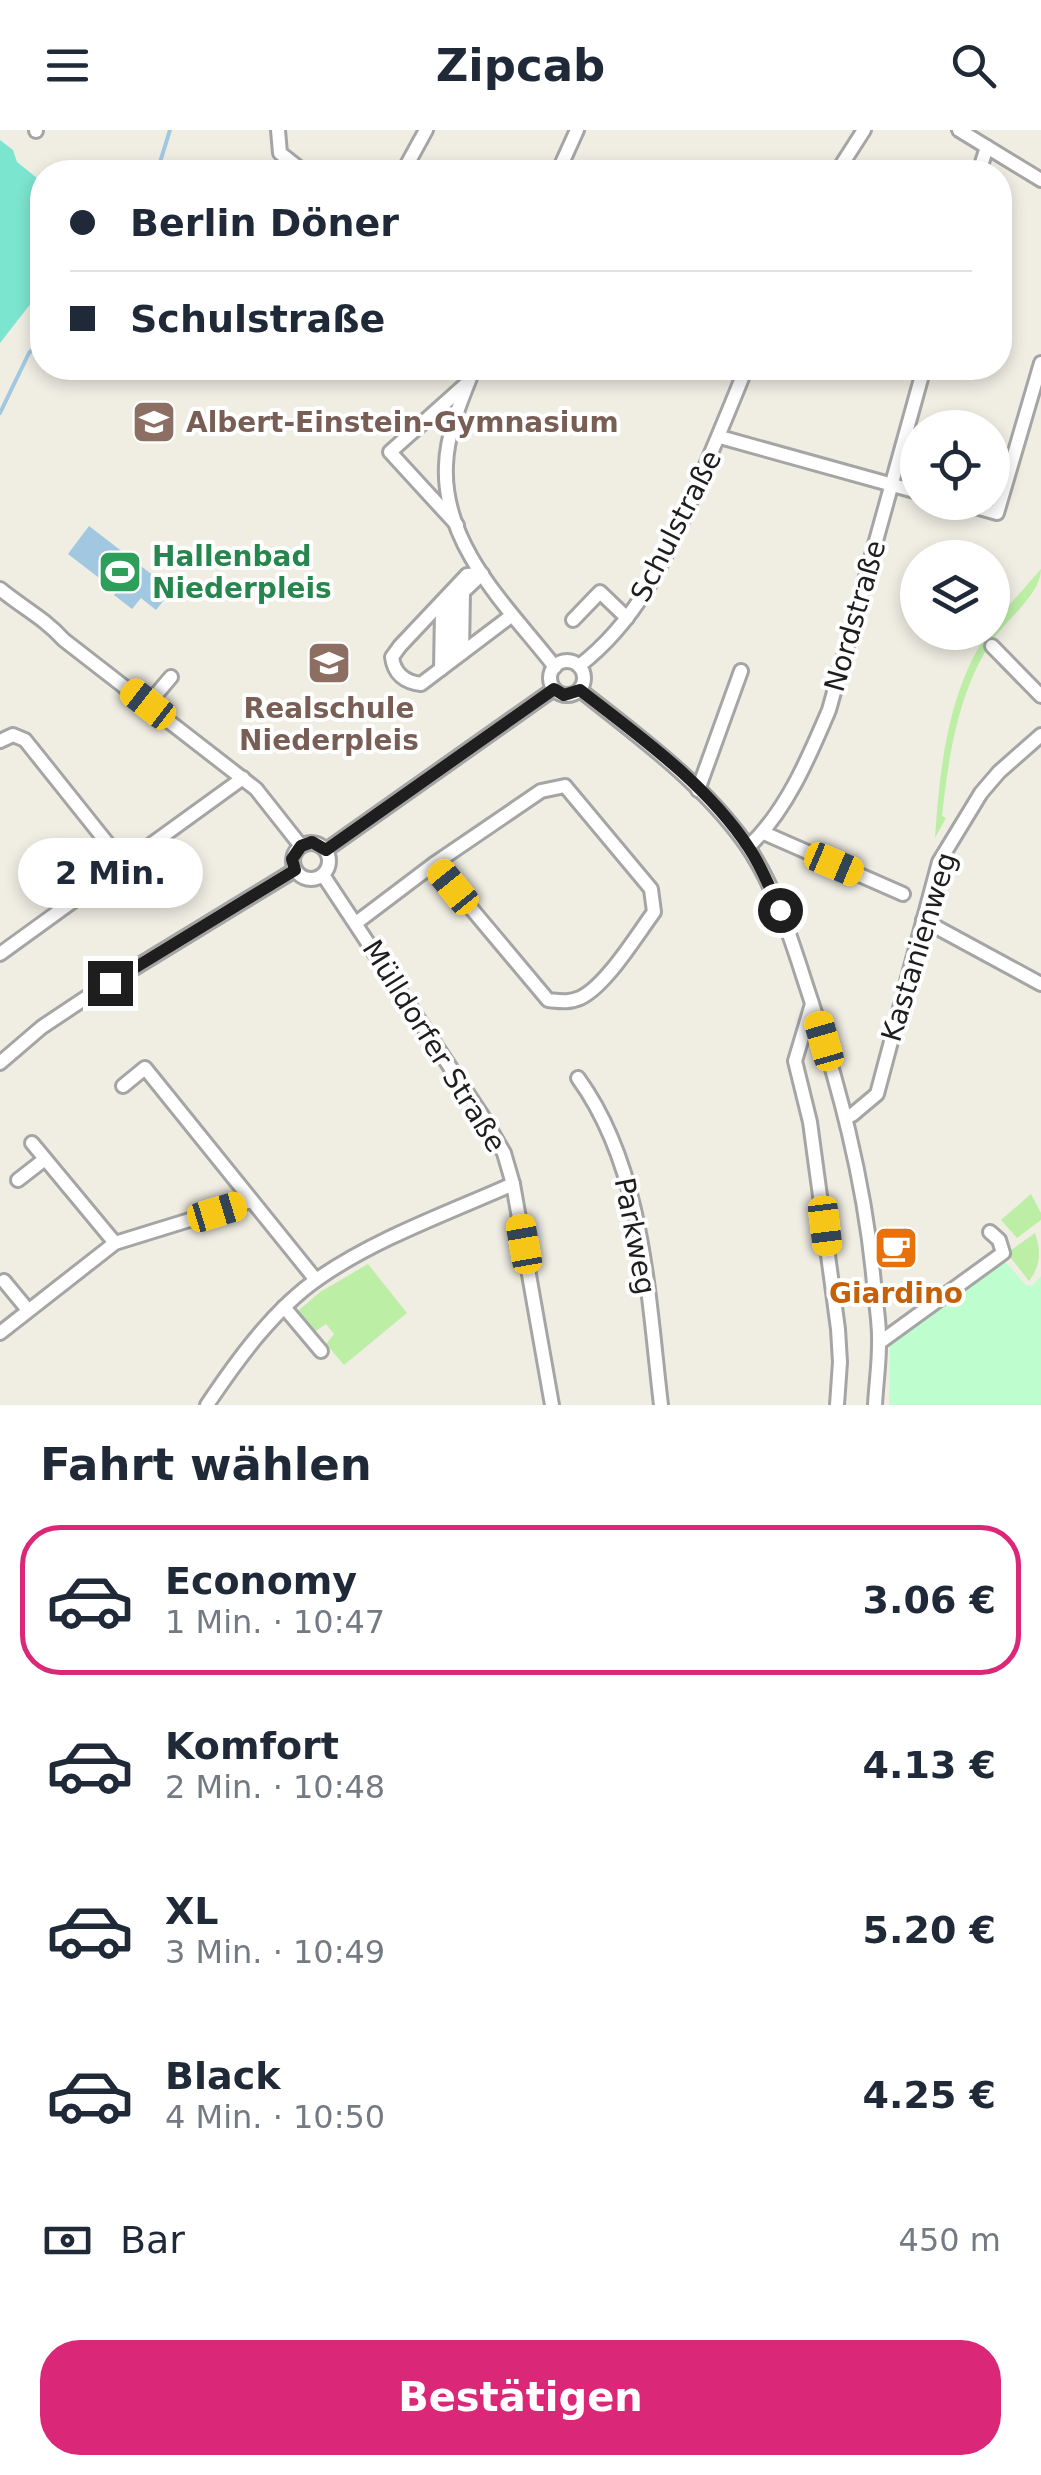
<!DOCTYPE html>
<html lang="de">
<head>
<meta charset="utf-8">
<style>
	body { margin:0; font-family:"DejaVu Sans",sans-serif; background:#f2f2f3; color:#1f2937; height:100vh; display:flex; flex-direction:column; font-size:38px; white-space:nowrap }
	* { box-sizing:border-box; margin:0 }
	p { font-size:32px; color:#747a83 }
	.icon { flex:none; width:55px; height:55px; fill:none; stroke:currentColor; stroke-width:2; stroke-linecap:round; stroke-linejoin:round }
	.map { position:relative; height:1275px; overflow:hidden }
	.sheet { display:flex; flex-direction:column; background:#fff; flex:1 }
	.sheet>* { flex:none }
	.banner { position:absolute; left:30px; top:30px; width:982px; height:220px; border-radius:40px; box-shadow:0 5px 15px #0003; display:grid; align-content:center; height:220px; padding:0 40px; background:#fff }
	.tools { position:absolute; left:900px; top:280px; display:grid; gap:20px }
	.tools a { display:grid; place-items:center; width:110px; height:110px; border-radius:50%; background:#fff; box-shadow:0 5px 15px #0003; font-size:50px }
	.end { position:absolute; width:45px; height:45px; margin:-22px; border:12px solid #1e1e1e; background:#fff; box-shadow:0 0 0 5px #fff }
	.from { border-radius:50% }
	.bubble { position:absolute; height:70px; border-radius:35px; background:#fff; box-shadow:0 5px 15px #0003; font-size:32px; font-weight:700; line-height:70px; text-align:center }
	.car { position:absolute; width:30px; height:60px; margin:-30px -15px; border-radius:12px; box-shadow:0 0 8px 2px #0007; background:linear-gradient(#f5c518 24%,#345 0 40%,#f5c518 0 76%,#345 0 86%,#f5c518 0) }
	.banner b { display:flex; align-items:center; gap:35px; height:95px; font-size:38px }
	.banner b+b { border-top:2px solid #e0e1e3 }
	.banner i { width:25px; height:25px; background:#1f2937 }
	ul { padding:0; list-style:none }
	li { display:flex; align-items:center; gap:30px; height:150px; margin:0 20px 15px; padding:0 20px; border:5px solid transparent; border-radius:40px }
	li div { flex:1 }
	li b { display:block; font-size:38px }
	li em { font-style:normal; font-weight:700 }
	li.current { border-color:#db2777 }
	li>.icon { width:90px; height:90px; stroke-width:1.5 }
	h2 { padding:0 40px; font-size:45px; line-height:120px }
	.pay { display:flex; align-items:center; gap:25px; height:110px; padding:0 40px; font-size:38px }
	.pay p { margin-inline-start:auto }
	.action { display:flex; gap:20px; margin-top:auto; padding:20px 40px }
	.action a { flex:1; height:115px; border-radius:40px; background:#db2777; color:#fff; font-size:40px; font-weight:700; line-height:115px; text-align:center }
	header { display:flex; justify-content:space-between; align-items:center; height:130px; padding:0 40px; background:#fff; font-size:45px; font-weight:700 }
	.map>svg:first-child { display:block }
</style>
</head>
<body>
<header><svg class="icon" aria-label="menu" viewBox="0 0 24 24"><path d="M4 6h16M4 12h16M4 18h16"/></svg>Zipcab<svg class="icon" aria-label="search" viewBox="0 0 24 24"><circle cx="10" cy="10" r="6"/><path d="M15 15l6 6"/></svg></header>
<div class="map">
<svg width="1041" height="1275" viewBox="0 0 1041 1275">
	<rect width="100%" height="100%" fill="#f0eee3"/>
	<!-- grass -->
	<g fill="#bceea6">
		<path d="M1041,439C1041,463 1008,489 994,508C958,560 949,625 942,686L946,688L935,708C939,645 947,572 979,517C995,490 1018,465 1041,439Z"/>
		<polygon points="1031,1064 1041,1083 1041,1090 1017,1108 1001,1090"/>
		<path d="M1035,1103C1041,1120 1041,1136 1029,1151L1007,1123Z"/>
		<polygon points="368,1134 407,1183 344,1235 326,1214 334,1204 326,1194 313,1203 298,1181 320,1162"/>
	</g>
	<!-- park -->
	<polygon fill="#bdfdce" points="1001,1127 1026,1155 1032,1156 1041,1146 1041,1275 889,1275 890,1215"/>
	<!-- pitch -->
	<polygon fill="#7ce5cf" points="0,10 13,20 17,32 42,52 42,159 0,213"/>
	<!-- water -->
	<polygon fill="#a1c7e1" points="89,396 172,460 156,480 141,468 132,479 114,465 116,461 68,424"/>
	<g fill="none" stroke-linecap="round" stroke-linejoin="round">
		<!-- stream -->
		<g stroke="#a1c7e1" stroke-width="4">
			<polyline points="157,42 170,0"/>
			<polyline points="0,283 29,223 42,211"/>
		</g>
		<defs>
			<g id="minor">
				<polyline points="278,0 280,23 304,42"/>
				<polyline points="959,0 1041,50"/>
				<polyline points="36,1 36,0"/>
				<polyline points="403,42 426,0"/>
				<polyline points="558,42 577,0"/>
				<polyline points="837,42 864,0"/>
				<polyline points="979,42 987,17"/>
				<path d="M474,238C462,268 447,302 446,335C442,416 509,478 555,537"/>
				<polyline points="720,307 918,362"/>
				<polyline points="958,372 997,383 1041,233"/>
				<polyline points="457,395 390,322 465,255"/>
				<path d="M482,444L467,445L400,516L392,527C394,544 405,552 421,554L511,486"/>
				<path d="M0,459C23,478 43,487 64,510L256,659L301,716"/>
				<polyline points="573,490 600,462 627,488"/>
				<polyline points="992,516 1041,566"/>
				<polyline points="462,523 463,462"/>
				<polyline points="451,531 452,473"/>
				<circle cx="567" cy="548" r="17"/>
				<path d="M579,536C636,492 665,431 693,366C711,323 729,281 746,238"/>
				<polyline points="441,539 442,482 482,444"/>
				<path d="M580,560C638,606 702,652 746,714C774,755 790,805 805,852C838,951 865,1051 874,1154C876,1174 880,1195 879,1215C879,1235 876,1255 875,1275"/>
				<polyline points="148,574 171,547"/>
				<polyline points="0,611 13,605 25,610 124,734"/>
				<polyline points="698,660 741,541"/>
				<polyline points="764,703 903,764"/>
				<circle cx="311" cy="731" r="18"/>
				<path d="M748,717C786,682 809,627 829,580L924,238"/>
				<polyline points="326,720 554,559"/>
				<polyline points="323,745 483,987 504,1023 513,1054 552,1275"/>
				<polyline points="923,790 1041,854"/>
				<path d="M356,793L434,734L541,661L565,656L651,759L654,782C636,806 606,856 580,868C569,873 559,871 548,870L434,734"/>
				<polyline points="0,824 243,648"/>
				<polyline points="812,874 795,931 810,992 838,1199 840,1232 837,1275"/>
				<polyline points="0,933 42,897 87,867 295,740"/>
				<path d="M578,948C644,1039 648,1166 661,1275"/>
				<polyline points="123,956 145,938 316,1150"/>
				<polyline points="846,986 852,985 877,964 939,732 981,663 999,642 1041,605"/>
				<polyline points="32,1013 115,1113"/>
				<polyline points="18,1050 45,1029"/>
				<polyline points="4,1151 28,1180"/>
				<polyline points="284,1177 321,1221"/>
				<polyline points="0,1203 115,1113 251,1071"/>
				<polyline points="879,1213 1003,1123 999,1110 990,1102"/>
				<path d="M207,1275C237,1230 274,1179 319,1148C377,1108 448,1083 513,1054"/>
			</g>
		</defs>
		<!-- minor casing -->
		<use href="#minor" stroke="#a5a5a5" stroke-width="18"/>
		<!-- minor -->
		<use href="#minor" stroke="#fff" stroke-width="12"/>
	</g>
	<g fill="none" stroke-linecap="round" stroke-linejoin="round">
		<!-- route -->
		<path stroke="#1e1e1e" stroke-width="12" d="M110,853L295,740L292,729L301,716L312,712L326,720L554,559L564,565L580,560C639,606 707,654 749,718C762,737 770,759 780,780"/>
	</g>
	<!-- icons -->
	<defs>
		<symbol id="school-square" viewBox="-11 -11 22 22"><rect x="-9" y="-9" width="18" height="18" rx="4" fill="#8d6e63" stroke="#fff"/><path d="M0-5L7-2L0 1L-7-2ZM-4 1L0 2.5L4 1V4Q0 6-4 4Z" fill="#fff"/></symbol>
		<symbol id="stadium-square" viewBox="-11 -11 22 22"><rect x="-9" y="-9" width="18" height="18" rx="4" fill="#2e9e5b" stroke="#fff"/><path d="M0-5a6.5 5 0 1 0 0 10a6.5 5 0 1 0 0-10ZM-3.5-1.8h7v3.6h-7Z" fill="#fff"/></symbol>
		<symbol id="cafe-square" viewBox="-11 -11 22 22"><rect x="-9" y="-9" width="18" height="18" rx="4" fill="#e8710a" stroke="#fff"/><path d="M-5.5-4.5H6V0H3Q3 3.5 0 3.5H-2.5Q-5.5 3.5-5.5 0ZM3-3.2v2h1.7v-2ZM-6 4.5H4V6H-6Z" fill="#fff"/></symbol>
	</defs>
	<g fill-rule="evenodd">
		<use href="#school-square" x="129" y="267" width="50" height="50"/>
		<use href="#stadium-square" x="95" y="417" width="50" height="50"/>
		<use href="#school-square" x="304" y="508" width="50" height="50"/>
		<use href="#cafe-square" x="871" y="1093" width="50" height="50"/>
	</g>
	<g text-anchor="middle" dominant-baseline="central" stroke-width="8" stroke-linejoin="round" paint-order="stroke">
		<!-- education labels -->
		<g font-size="28" font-weight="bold" fill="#785e54" stroke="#fff" text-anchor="start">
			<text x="186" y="292">Albert-Einstein-Gymnasium</text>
			<text x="329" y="578" text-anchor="middle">Realschule<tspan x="329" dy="32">Niederpleis</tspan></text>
		</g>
		<!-- street labels -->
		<g font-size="28" fill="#1e1e1e" stroke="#fff">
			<text transform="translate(676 396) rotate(-63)">Schulstraße</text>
			<text transform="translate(855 486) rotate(-74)">Nordstraße</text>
			<text transform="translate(919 817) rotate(-73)">Kastanienweg</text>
			<text transform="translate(434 916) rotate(58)">Mülldorfer Straße</text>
			<text transform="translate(635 1106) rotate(79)">Parkweg</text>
		</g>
		<!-- leisure labels -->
		<g font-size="28" font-weight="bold" fill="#27864d" stroke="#fff" text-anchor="start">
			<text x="152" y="426">Hallenbad<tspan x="152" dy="32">Niederpleis</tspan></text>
		</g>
		<!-- food labels -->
		<g font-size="28" font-weight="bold" fill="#c56008" stroke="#fff">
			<text x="896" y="1163">Giardino</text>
		</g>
	</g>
</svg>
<div class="tools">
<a><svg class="icon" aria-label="locate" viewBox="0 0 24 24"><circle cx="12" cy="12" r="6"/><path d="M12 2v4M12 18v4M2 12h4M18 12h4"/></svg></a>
<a><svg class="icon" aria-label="layers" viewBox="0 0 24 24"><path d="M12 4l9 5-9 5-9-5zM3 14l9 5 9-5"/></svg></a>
</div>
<i class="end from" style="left:780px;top:780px"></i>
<i class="end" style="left:110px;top:853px"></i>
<div class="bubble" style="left:18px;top:708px;width:185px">2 Min.</div>
<i class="car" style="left:148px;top:574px;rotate:308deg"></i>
<i class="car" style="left:834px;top:734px;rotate:113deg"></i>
<i class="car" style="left:453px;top:757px;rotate:321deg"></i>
<i class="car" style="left:824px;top:911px;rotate:344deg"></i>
<i class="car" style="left:217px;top:1082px;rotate:73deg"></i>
<i class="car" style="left:825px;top:1096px;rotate:173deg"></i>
<i class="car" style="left:524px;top:1114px;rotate:350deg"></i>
<div class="banner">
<b><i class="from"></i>Berlin Döner</b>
<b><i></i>Schulstraße</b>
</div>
</div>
<section class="sheet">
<h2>Fahrt wählen</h2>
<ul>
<li class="current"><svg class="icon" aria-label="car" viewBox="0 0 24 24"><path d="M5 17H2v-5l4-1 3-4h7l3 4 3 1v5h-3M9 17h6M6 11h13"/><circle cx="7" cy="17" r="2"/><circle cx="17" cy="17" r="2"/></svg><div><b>Economy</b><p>1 Min. · 10:47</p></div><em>3.06 €</em></li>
<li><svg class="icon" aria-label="car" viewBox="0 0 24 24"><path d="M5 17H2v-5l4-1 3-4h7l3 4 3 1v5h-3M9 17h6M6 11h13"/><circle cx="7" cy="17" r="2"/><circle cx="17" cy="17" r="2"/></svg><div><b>Komfort</b><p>2 Min. · 10:48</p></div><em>4.13 €</em></li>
<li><svg class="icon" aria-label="car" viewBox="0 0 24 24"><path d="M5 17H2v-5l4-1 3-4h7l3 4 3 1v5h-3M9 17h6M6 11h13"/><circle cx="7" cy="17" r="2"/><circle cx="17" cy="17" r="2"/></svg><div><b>XL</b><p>3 Min. · 10:49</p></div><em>5.20 €</em></li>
<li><svg class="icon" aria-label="car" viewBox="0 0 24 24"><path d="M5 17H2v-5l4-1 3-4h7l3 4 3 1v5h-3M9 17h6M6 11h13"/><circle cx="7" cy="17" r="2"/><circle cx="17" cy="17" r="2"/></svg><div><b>Black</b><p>4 Min. · 10:50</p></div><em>4.25 €</em></li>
</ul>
<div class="pay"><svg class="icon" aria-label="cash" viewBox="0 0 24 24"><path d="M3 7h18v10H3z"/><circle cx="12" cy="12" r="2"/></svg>Bar<p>450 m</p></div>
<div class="action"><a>Bestätigen</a></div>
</section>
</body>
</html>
